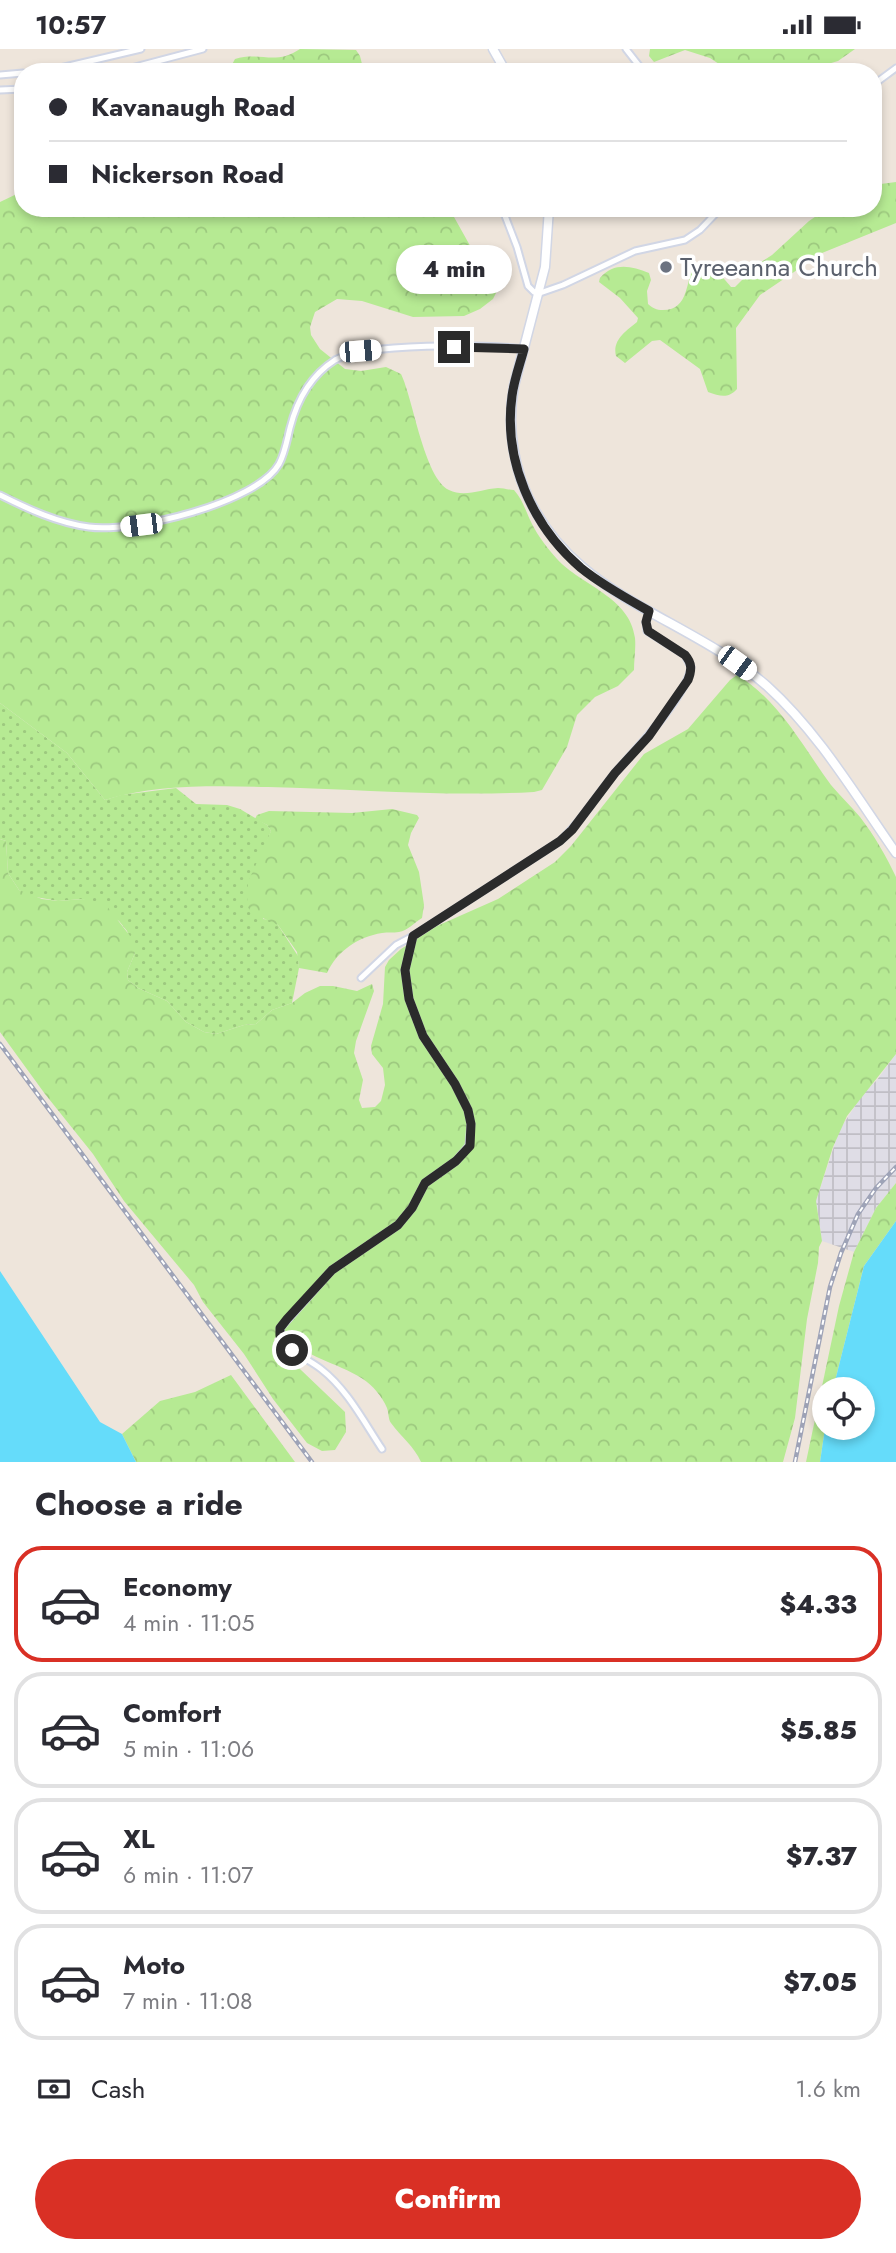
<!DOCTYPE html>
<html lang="en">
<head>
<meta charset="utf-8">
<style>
	body { margin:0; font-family:Jost,sans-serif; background:#f2f2f3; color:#2b2b33; height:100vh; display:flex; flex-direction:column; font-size:26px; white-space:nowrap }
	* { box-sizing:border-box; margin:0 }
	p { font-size:23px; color:#7c7c81 }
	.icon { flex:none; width:38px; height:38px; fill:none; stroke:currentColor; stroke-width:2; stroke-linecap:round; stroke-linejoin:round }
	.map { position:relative; height:1413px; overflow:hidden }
	.panel { display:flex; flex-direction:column; background:#fff; flex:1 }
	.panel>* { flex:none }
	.banner { position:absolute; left:14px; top:14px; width:868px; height:154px; border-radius:28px; box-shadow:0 4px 10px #0003; display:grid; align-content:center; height:154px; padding:0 35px; background:#fff }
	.buttons { position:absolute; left:812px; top:1328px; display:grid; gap:14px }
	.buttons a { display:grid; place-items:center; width:63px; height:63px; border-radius:50%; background:#fff; box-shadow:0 4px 10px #0003; font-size:35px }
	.end { position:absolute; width:32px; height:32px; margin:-16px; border:9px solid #2b2b2b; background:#fff; box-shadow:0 0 0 4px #fff }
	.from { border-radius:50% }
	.bubble { position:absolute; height:49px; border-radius:24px; background:#fff; box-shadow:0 4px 10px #0003; font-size:23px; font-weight:800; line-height:49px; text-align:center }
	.car { position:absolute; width:21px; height:42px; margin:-21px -10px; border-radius:9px; box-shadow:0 0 5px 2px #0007; background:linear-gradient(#fff 24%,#345 0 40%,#fff 0 76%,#345 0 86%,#fff 0) }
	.banner b { display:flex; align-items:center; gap:24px; height:66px; font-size:26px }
	.banner b+b { border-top:2px solid #e1e1e2 }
	.banner i { width:18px; height:18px; background:#2b2b33 }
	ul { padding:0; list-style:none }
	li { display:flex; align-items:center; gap:21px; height:116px; margin:0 14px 10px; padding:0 21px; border:4px solid #e1e1e2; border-radius:28px }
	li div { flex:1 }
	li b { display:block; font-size:26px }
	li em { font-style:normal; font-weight:800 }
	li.selected { border-color:#d93025 }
	li>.icon { width:63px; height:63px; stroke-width:1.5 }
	h2 { padding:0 35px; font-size:32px; line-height:84px }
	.pay { display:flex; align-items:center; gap:18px; height:77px; padding:0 35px; font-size:26px }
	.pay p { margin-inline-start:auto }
	.cta { display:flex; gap:14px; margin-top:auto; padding:14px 35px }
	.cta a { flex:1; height:80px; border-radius:42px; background:#d93025; color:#fff; font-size:28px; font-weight:800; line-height:80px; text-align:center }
	.status { display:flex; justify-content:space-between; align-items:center; height:49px; padding:0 35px; background:#fff; direction:ltr }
	.status svg { height:19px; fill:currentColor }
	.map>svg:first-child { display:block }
</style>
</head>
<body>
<div class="status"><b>10:57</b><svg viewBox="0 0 49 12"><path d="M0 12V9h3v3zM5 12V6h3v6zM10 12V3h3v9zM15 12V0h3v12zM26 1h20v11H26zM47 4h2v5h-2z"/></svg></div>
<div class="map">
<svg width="896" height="1413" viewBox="0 0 896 1413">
	<defs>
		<pattern id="industrial-grid" width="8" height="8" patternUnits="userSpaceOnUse" patternTransform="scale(1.75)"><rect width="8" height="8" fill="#dfdde6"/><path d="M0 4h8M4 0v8" fill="none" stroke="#c0bec5"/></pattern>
		<pattern id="grass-dots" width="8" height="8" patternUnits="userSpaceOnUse" patternTransform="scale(1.75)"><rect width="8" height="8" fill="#b6ea93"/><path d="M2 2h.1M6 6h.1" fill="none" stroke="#9dc97f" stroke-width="1.8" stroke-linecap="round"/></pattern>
		<pattern id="forest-crowns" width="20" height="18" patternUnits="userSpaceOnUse" patternTransform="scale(1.75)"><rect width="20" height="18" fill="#b6ea93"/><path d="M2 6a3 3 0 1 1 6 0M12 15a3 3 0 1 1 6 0" fill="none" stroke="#9dc97f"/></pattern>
	</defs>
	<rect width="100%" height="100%" fill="#eee5db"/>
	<!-- industrial -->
	<polygon fill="url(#industrial-grid)" points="896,1005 896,1134 876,1159 854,1203 822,1192 816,1152 839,1082 862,1046 877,1031"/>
	<!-- grass -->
	<polygon fill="url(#grass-dots)" points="0,654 67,704 105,751 121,746 176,739 196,755 227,756 240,760 267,776 271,782 262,806 263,870 271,871 278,876 298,907 299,919 292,954 272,961 256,975 244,976 216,985 204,983 186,973 167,952 138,939 128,931 127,923 135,904 127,882 119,872 83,850 58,852 30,847 19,841 8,824 6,792 0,790"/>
	<!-- forest -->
	<g fill="url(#forest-crowns)">
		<path d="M300,0L356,1L360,7L364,23H228L235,10C260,2 275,17 300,0Z"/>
		<polygon points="650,0 855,0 838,12 801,23 731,23 710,9 685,1 654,13 649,7"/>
		<path d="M896,133V174L822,204L760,246L736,279L737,340C728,350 720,347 708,343L700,320L660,291L652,292L625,314L616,307C612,291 626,282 637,273L638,269L620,249L599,233L600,229C614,213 631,217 649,224L651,231L647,242L648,255C653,259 656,261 663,261C690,261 685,231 695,215C709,213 723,228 731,238H735L758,215L772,206L809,172L828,159H873V136Z"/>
		<path d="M23,142V159H449L473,202L494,227L497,242L493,250L480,260L464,267L413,268L362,252L337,250L315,263L310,278L311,286L320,300L345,320L361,322L386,318L401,325C413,349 424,429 449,441C465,449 481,440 498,439C503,439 509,441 514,441C523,451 526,463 532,475C538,487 548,500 557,510C582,537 630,548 635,589C636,599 634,611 634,621L618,637L595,648L577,666L567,698L542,741L534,743C445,748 357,740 268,738C214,737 157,735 105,751L67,704L0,654V153Z"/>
		<path d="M737,626C779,651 803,698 831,736C840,747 851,757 860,768C874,786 886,807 896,828V1005L847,1067L833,1098L816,1152L822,1192L819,1198L818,1214L807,1270L795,1369L783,1413H421C414,1397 401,1388 391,1374C388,1370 389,1364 387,1359C382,1347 373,1337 363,1330C335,1312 306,1310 284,1284H279L274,1290L279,1300L345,1363L346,1383L335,1401L322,1402L307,1394L273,1350L244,1305L203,1253L194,1236L124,1152L93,1105L45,1045L0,983V790L6,792L8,824L19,841L42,850L58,852L83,850L106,856L134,892L135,904L127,923L128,931L138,939L167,952L186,973L204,983L216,985L244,976L256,975L272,961L292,954L305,944L320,937H333L357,942L372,935L374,942L356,992L354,1004L363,1031L359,1051L362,1059L375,1058L381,1052L385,1036L383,1019L372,1005L371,997L383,955L385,918L389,911L401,900L437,877L498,850L555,813L571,797L644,705L688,680L730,631Z"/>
		<path d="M392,760L417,766L419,769L411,784L408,796L419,823L424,856L422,869C415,873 407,882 399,883C393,884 388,883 382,884C358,888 337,902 327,924L299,919L297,903L278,876L252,864L247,857L248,833L271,782L267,776L255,770L257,766L269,762L352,764Z"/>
		<polygon points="896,1134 896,1172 864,1217 833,1340 824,1340 825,1379 820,1413 806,1413 839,1257 854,1203 876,1159"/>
		<polygon points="231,1326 295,1413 136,1413 122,1385 160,1352 195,1343"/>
	</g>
	<!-- water -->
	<g fill="#65dcfa">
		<polygon points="896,1172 896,1413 820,1413 825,1379 863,1379 863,1340 833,1340 864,1217"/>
		<polygon points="0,1222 100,1373 122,1385 136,1413 0,1413"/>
	</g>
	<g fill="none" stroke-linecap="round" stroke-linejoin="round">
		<defs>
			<g id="street">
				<polyline points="626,0 644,23"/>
				<polyline points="31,23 56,20 141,0"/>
				<polyline points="116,23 203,0"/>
				<polyline points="0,26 23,24"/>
				<polyline points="873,36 896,19"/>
				<polyline points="0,41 23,40"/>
				<polyline points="502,159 517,198 528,237 534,243 540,244 563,236 635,202 685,191 700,181 721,159"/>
				<path d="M0,446C28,460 58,474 89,478C133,484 257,454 279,415C285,404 287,391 290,379C297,351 310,327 335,311C364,294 488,295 524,300"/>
				<path d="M361,929L396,896L413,887L560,792C582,772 596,747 615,724C635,701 687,647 691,618L685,606L647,582L646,573L649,562"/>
				<path d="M382,1400C364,1373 347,1340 321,1320C306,1308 281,1301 280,1279L332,1221L398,1176L412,1159L425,1134L456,1112L469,1097L471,1075L468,1061L455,1035L423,987L409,950L405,921L413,887"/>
			</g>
			<g id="secondary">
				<polyline points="493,0 506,23"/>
				<path d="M549,159L545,218L514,337C508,369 511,400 521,431C563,548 682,563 767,637C819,684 856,747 896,804"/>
			</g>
		</defs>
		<!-- street casing -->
		<use href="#street" stroke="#d1d6e5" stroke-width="9"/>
		<!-- secondary casing -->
		<use href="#secondary" stroke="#d1d6e5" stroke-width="11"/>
		<!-- street -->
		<use href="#street" stroke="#fff" stroke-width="5"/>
		<!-- secondary -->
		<use href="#secondary" stroke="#fff" stroke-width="8"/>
		<defs>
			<g id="rail">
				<polyline points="0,995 312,1413"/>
				<polyline points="795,1413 830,1238 841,1204 858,1165 876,1139 896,1118"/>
			</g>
		</defs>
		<!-- rail casing -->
		<use href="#rail" stroke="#9ea3b7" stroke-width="4.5"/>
		<!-- rail -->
		<use href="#rail" stroke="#fff" stroke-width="2" stroke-dasharray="5" stroke-linecap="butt"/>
	</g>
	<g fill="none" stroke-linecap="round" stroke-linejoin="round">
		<!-- route -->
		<path stroke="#2b2b2b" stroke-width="9" d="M292,1301L280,1287V1279L287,1270L332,1221L398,1176L412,1159L425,1134L456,1112L470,1097L471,1075L468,1061L455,1035L423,987L409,950L405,921L413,887L560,792L572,781L615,724L649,687L688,631C692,621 692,614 685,606L648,582L646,573L649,562C626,549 602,536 581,519C532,477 503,411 512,347C514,331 520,315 524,300L454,298"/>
	</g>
	<!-- markers -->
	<circle fill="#6b7280" stroke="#fff" stroke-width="2.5" cx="666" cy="218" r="7"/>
	<g text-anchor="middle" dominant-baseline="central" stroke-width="7" stroke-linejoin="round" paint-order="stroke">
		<!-- worship labels -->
		<g font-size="26" fill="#5b616d" stroke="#fff" text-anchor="start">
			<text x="680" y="218">Tyreeanna Church</text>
		</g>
	</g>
</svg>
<div class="buttons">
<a><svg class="icon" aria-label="locate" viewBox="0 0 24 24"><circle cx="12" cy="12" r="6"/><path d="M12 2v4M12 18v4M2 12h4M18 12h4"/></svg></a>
</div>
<i class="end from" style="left:292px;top:1301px"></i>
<i class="end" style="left:454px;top:298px"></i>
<div class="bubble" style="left:396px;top:196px;width:116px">4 min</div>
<i class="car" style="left:360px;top:302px;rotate:85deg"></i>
<i class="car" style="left:141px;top:476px;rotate:263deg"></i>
<i class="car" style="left:737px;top:614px;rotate:126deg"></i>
<div class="banner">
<b><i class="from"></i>Kavanaugh Road</b>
<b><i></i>Nickerson Road</b>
</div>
</div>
<section class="panel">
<h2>Choose a ride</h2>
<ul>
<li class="selected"><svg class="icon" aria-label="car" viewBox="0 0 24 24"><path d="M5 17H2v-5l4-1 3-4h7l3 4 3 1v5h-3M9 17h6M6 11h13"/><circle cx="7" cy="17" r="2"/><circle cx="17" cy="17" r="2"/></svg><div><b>Economy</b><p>4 min · 11:05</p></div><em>$4.33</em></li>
<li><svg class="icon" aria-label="car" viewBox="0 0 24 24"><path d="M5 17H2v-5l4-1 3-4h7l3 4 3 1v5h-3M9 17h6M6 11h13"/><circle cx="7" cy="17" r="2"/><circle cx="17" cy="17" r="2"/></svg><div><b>Comfort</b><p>5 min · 11:06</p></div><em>$5.85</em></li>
<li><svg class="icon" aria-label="car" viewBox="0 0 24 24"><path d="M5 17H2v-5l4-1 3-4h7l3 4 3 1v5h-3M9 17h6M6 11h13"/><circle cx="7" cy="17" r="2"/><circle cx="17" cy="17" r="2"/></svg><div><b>XL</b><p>6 min · 11:07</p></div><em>$7.37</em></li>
<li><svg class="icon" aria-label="car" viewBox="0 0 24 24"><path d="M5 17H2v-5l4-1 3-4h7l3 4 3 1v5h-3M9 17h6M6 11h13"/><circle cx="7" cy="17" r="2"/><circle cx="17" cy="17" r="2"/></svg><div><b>Moto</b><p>7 min · 11:08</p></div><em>$7.05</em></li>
</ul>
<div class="pay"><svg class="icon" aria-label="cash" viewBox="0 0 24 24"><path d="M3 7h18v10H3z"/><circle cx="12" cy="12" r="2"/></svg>Cash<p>1.6 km</p></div>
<div class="cta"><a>Confirm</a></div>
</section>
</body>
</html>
